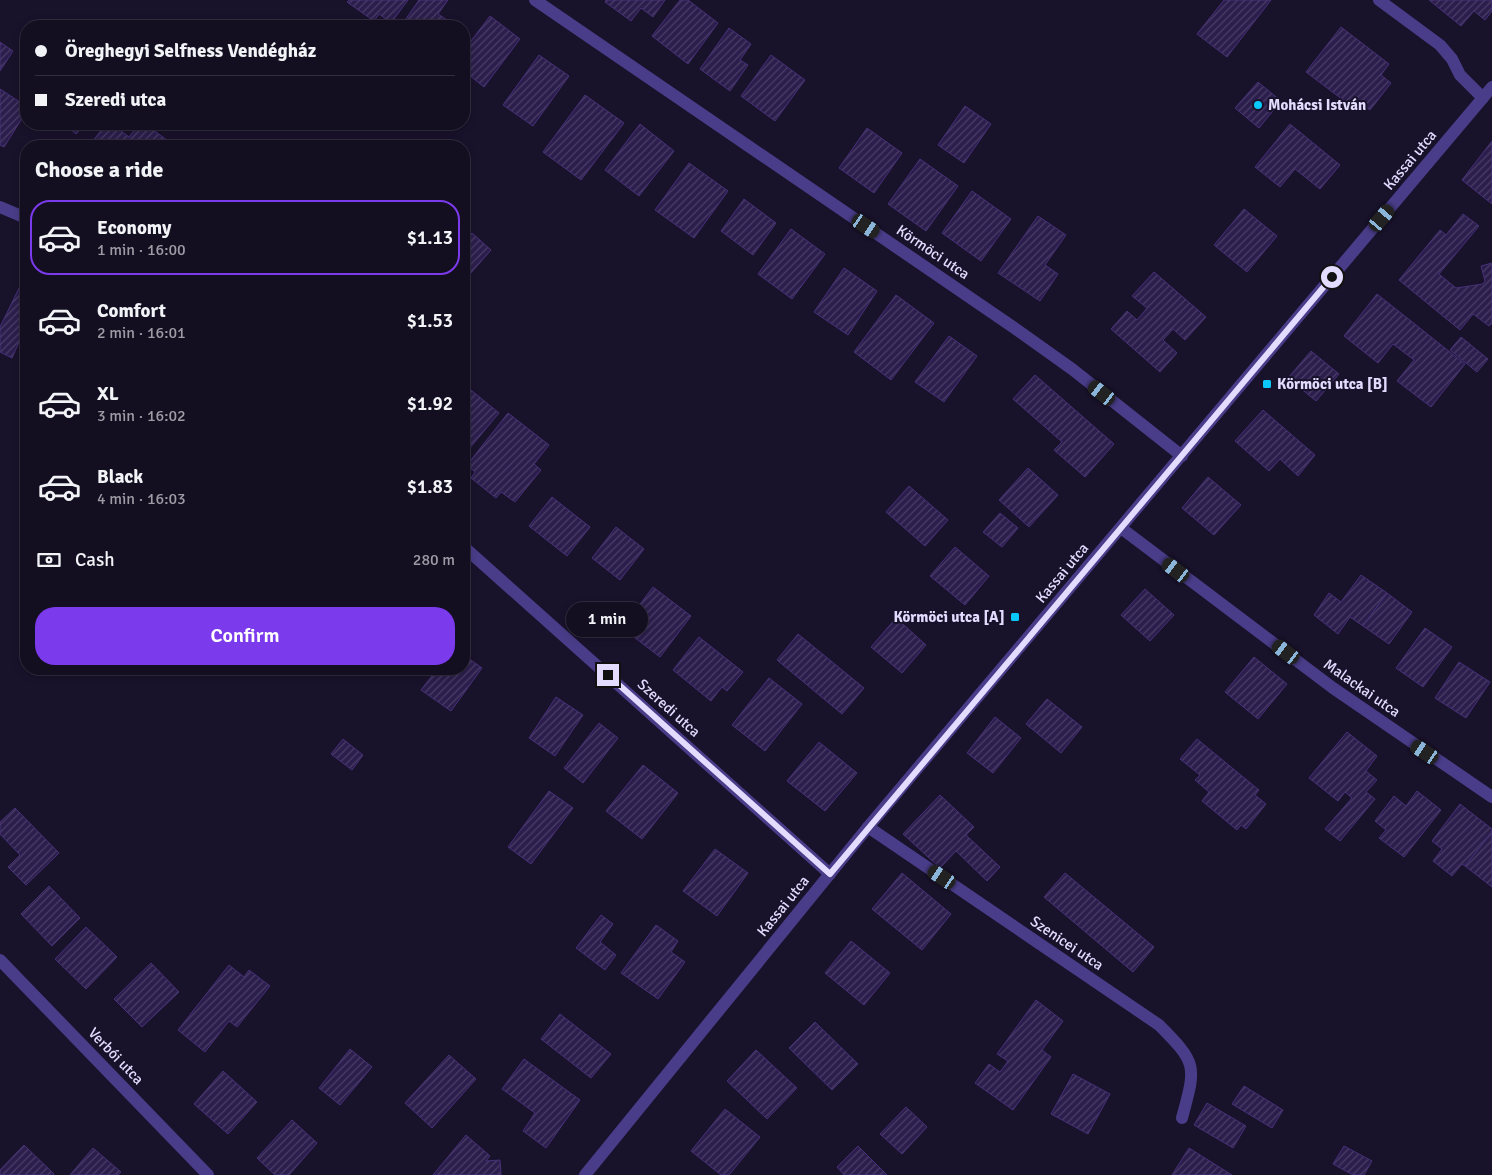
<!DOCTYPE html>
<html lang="en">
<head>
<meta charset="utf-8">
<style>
	body { margin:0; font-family:Signika,sans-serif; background:#201c2d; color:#f1f3f6; height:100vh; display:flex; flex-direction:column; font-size:19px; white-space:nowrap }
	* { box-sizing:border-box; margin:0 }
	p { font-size:16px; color:#9d9ca5 }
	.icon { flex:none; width:28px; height:28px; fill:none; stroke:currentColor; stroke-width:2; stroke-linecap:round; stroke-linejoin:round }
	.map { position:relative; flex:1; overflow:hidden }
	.drawer { position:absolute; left:20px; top:140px; width:450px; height:535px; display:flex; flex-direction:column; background:#130e20; border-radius:20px; box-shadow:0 2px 8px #0003,0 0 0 1px #322e3e }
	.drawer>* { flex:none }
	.guide { position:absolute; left:20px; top:20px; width:450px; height:110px; border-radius:20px; box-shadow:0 2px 8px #0003,0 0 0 1px #322e3e; display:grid; align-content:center; height:110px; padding:0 15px; background:#130e20 }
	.end { position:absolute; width:22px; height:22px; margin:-11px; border:6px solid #e4dcff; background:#111; box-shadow:0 0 0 2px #111 }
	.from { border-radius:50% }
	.bubble { position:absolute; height:35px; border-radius:18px; background:#130e20; box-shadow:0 2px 8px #0003,0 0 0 1px #322e3e; font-size:16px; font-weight:600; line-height:35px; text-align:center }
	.car { position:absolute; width:15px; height:30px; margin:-15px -8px; border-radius:6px; box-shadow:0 0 4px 1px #0007; background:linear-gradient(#222 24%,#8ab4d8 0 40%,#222 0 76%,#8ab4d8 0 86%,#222 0) }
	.guide b { display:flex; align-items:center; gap:18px; height:48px; font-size:19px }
	.guide b+b { border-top:1px solid #322e3e }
	.guide i { width:12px; height:12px; background:#f1f3f6 }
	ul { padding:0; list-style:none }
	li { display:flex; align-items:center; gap:15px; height:75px; margin:0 10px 8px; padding:0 5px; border:2px solid transparent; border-radius:20px }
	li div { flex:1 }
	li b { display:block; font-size:19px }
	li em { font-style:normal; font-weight:600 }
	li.current { border-color:#7c3aed }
	li>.icon { width:45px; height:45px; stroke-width:1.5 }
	h2 { padding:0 15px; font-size:22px; line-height:60px }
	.pay { display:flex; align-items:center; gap:12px; height:55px; padding:0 15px; font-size:19px }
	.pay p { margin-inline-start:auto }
	.action { display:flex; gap:10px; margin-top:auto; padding:10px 15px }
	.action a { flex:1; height:58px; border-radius:20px; background:#7c3aed; color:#fff; font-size:20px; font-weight:600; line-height:58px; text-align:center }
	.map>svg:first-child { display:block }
</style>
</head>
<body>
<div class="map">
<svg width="1492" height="1175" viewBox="0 0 1492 1175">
	<defs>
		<pattern id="building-hatch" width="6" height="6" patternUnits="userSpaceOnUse" patternTransform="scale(1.25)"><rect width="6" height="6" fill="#2c1e4c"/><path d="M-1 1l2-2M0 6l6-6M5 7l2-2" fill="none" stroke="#4a3e67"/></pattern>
	</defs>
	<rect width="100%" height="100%" fill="#19122b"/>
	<!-- building -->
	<g fill="url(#building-hatch)" stroke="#463078">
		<polygon points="349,0 408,0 391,23 379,14 374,21 347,2"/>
		<polygon points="419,0 448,0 438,14 456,26 401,26"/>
		<polygon points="606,0 665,0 653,17 641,8 631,21 605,2"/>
		<polygon points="680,0 688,0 718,23 688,64 652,36"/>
		<polygon points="1224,0 1271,0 1227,57 1197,34"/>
		<polygon points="1429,0 1492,0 1492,11 1485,20 1474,11 1461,26"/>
		<polygon points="490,16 520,39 484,87 464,71 464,50"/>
		<polygon points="1341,27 1389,64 1381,75 1391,83 1370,110 1359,102 1355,109 1306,72"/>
		<polygon points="729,28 751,44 740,60 748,65 730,91 700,69"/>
		<polygon points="0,42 13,51 0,71"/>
		<polygon points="539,55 569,76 533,126 503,105"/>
		<polygon points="771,55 805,80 775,121 741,96"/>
		<polygon points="1258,82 1281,101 1259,128 1235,108"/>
		<polygon points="0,89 26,106 26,112 4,147 0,145"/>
		<polygon points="585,95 624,123 581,180 543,152"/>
		<polygon points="965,106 991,124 964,163 938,145"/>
		<polygon points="64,124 85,124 76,134"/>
		<polygon points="106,124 112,124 129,137 139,124 145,124 175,146 89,146"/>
		<polygon points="640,124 674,151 639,196 605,170"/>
		<polygon points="1290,124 1340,165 1320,189 1295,169 1280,187 1255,167"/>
		<polygon points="867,128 902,153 874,193 839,168"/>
		<polygon points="1492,141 1492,204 1462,180"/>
		<polygon points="920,159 958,186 926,231 888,204"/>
		<polygon points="689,163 728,191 694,238 655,210"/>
		<polygon points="972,191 1011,219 981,261 942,233"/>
		<polygon points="744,199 776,223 753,255 721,231"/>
		<polygon points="1244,209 1277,236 1247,272 1214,245"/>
		<polygon points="1463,214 1479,226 1439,274 1456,288 1483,284 1485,281 1481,266 1492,263 1492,323 1489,326 1473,314 1460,330 1399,280 1440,230 1446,235"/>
		<polygon points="1038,216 1066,235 1045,265 1058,274 1040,301 998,273"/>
		<polygon points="791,229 825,254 792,299 758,274"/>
		<polygon points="472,233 491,250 464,281 464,242"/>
		<polygon points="844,268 877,291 848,335 814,312"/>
		<polygon points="1154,272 1206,317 1185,340 1173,329 1163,340 1177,353 1160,372 1111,329 1127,311 1137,320 1147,308 1132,296"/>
		<polygon points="23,280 26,281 26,346 19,342 12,358 0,352 0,327"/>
		<polygon points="1377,294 1465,364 1431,407 1397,381 1414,360 1393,344 1378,363 1344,336"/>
		<polygon points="896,295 934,323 891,380 854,352"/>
		<polygon points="949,336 977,356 944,402 915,382"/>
		<polygon points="1461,337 1488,359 1477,372 1450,350"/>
		<polygon points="1311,351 1339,374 1316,401 1288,378"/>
		<polygon points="1035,375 1114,444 1085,477 1054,450 1062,442 1013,399"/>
		<polygon points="466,386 499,413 464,455 464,388"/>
		<polygon points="1263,410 1315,455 1298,476 1280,459 1269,471 1235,441"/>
		<polygon points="508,413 549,445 534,464 541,470 515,502 501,492 496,498 471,478 475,472 467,465"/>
		<polygon points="1028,468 1058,495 1029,527 999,500"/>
		<polygon points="1208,477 1241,505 1214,535 1182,508"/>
		<polygon points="909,486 948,520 925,546 886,512"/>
		<polygon points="552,497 590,527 567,556 529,526"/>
		<polygon points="1000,513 1018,528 1002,547 983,532"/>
		<polygon points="616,527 644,549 620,580 592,558"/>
		<polygon points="955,547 989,576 965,605 930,576"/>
		<polygon points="1361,575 1387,593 1363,626 1350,617 1338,634 1314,615 1329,593 1341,602"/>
		<polygon points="653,587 691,616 660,657 622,628"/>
		<polygon points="1145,589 1174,615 1150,641 1121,615"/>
		<polygon points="1387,593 1412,612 1389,644 1363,626"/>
		<polygon points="896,618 926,645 902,673 871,647"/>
		<polygon points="1425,628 1452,647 1423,687 1396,668"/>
		<polygon points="798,634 864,688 842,714 777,660"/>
		<polygon points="699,637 743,672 727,691 722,687 711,701 673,670"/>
		<polygon points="464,655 482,668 451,711 421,690 437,669 464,669"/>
		<polygon points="1254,657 1287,684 1258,719 1225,692"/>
		<polygon points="1459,662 1490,682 1466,718 1435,698"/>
		<polygon points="769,678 802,704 765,751 732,725"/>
		<polygon points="556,697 583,715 555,756 529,738"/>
		<polygon points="1047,699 1082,727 1061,753 1026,724"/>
		<polygon points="995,717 1021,738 993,773 967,753"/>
		<polygon points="599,723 618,738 583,783 564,768"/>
		<polygon points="1347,732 1377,756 1366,771 1377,780 1366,792 1375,799 1340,841 1325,829 1352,798 1345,792 1338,801 1309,778"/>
		<polygon points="343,739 363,755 352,770 331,754"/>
		<polygon points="1197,739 1259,790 1255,795 1266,804 1246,829 1241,825 1237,830 1202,801 1209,792 1195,780 1200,775 1180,759"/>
		<polygon points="819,742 857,773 825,811 787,781"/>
		<polygon points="643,765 678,793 642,839 606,811"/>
		<polygon points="549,791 573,808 531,864 508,847"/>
		<polygon points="1417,791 1441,810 1404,857 1379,838 1386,830 1375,821 1394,796 1406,806"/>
		<polygon points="940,795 974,827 966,835 1000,867 987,881 956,851 940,868 903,834"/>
		<polygon points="1460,804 1492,829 1492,832 1465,866 1462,864 1452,876 1433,861 1442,849 1432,841"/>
		<polygon points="15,808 59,853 26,885 8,867 20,855 0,834 0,822"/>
		<polygon points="1492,832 1492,887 1465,866"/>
		<polygon points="715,849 748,873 717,916 683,891"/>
		<polygon points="902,873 951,914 922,950 872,909"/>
		<polygon points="1065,873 1154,947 1133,972 1044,897"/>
		<polygon points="49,886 80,918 52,946 21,914"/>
		<polygon points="601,915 613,924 600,942 616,955 605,970 576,948"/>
		<polygon points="656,925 678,941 671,952 685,962 658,999 621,973"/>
		<polygon points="86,927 117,957 86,989 55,959"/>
		<polygon points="851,941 890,973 864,1005 825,973"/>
		<polygon points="151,963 179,992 142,1027 114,999"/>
		<polygon points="229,965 244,977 249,970 270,986 237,1027 229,1021 205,1052 178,1030"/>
		<polygon points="1036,1000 1063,1021 1042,1050 1051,1057 1013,1110 975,1083 989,1064 1000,1072 1008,1061 997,1054"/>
		<polygon points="560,1014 611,1054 591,1078 541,1039"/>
		<polygon points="815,1022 858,1064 832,1090 789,1048"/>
		<polygon points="350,1049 372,1067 340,1105 319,1088"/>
		<polygon points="756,1050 797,1088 767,1119 727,1081"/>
		<polygon points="449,1055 476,1079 432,1128 405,1103"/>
		<polygon points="524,1059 580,1100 546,1148 523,1131 535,1113 502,1089"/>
		<polygon points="223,1071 257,1102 228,1134 194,1104"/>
		<polygon points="1073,1074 1110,1094 1088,1134 1051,1114"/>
		<polygon points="1244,1086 1283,1110 1272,1128 1232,1104"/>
		<polygon points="1207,1103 1246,1126 1233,1148 1194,1125"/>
		<polygon points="906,1107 927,1127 902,1154 880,1134"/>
		<polygon points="725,1109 760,1137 729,1175 721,1175 691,1151"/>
		<polygon points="292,1120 317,1143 289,1175 275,1175 257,1158"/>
		<polygon points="466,1135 490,1156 486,1161 500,1160 501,1175 433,1175"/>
		<polygon points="24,1145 54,1174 53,1175 0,1175 0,1170"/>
		<polygon points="858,1146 887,1175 844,1175 837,1167"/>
		<polygon points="1344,1146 1372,1161 1364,1175 1353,1175 1333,1164"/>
		<polygon points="93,1148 121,1172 118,1175 70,1175"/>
		<polygon points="1189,1148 1232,1175 1172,1175"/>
	</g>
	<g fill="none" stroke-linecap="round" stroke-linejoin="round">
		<!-- minor -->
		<g stroke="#493d89" stroke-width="12">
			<polyline points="535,0 1013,327 1072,369 1182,456"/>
			<polyline points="1379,0 1440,45 1452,59 1460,75 1483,98"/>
			<polyline points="0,207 26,218"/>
			<polyline points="1121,528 1333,688 1492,797"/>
			<polyline points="464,547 830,874"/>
			<path d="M868,827L1159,1025C1198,1064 1196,1066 1182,1118"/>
			<polyline points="0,960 208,1175"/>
			<polyline points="585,1175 868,827 1492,87"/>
		</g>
	</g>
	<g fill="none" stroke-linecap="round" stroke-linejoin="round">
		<!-- route -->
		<polyline stroke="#e4dcff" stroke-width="6" points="608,675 830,874 1332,277"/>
	</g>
	<!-- markers -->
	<g fill="#0bc8fc" stroke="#19122b" stroke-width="2">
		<circle cx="1258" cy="105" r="5"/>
		<rect x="1262" y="379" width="10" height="10" rx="2.5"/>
		<rect x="1010" y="612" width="10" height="10" rx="2.5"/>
	</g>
	<g text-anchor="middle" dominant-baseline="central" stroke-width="4" stroke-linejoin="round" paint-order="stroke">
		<!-- poi labels -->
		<g font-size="15" font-weight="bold" fill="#e4dcff" stroke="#19122b" text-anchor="start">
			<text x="1268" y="105">Mohácsi István</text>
			<text x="1277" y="384">Körmöci utca [B]</text>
			<text x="1005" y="617" text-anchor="end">Körmöci utca [A]</text>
		</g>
		<!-- street labels -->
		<g font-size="15" fill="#e4dcff" stroke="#19122b">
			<text transform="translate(1410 160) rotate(-50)">Kassai utca</text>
			<text transform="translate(933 252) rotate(34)">Körmöci utca</text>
			<text transform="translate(1062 573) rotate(-50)">Kassai utca</text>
			<text transform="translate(1362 688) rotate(35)">Malackai utca</text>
			<text transform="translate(669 708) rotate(42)">Szeredi utca</text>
			<text transform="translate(783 906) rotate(-51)">Kassai utca</text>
			<text transform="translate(1067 943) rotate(34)">Szenicei utca</text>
			<text transform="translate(116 1056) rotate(46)">Verbói utca</text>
		</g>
	</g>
</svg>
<i class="end from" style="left:1332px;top:277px"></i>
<i class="end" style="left:608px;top:675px"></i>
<div class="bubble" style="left:566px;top:602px;width:82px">1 min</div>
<i class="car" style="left:1382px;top:218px;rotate:40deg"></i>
<i class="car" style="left:866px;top:226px;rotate:124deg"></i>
<i class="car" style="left:1102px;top:393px;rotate:308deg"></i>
<i class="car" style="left:1176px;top:570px;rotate:307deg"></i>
<i class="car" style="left:1286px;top:652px;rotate:307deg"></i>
<i class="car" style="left:1425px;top:752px;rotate:304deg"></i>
<i class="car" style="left:942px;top:877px;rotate:304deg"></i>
<div class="guide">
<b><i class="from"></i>Öreghegyi Selfness Vendégház</b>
<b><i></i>Szeredi utca</b>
</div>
<section class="drawer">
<h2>Choose a ride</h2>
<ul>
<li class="current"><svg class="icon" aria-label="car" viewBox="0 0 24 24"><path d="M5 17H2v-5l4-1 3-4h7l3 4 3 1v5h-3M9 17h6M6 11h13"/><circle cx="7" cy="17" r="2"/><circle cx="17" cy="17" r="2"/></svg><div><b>Economy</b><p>1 min · 16:00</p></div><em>$1.13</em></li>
<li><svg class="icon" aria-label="car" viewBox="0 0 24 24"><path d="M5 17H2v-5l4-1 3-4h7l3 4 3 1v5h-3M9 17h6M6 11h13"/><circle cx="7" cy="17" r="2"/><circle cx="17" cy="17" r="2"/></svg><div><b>Comfort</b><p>2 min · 16:01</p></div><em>$1.53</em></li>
<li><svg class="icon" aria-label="car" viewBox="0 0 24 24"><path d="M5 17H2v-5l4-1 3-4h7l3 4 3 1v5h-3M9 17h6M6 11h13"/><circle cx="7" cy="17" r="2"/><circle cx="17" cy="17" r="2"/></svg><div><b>XL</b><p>3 min · 16:02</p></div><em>$1.92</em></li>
<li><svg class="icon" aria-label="car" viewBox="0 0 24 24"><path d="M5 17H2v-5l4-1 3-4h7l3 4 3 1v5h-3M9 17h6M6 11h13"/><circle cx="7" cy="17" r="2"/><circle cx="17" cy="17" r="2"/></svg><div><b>Black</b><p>4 min · 16:03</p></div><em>$1.83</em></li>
</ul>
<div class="pay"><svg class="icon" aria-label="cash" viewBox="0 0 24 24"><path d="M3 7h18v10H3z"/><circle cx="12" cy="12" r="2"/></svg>Cash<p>280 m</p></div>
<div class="action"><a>Confirm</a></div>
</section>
</div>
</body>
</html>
